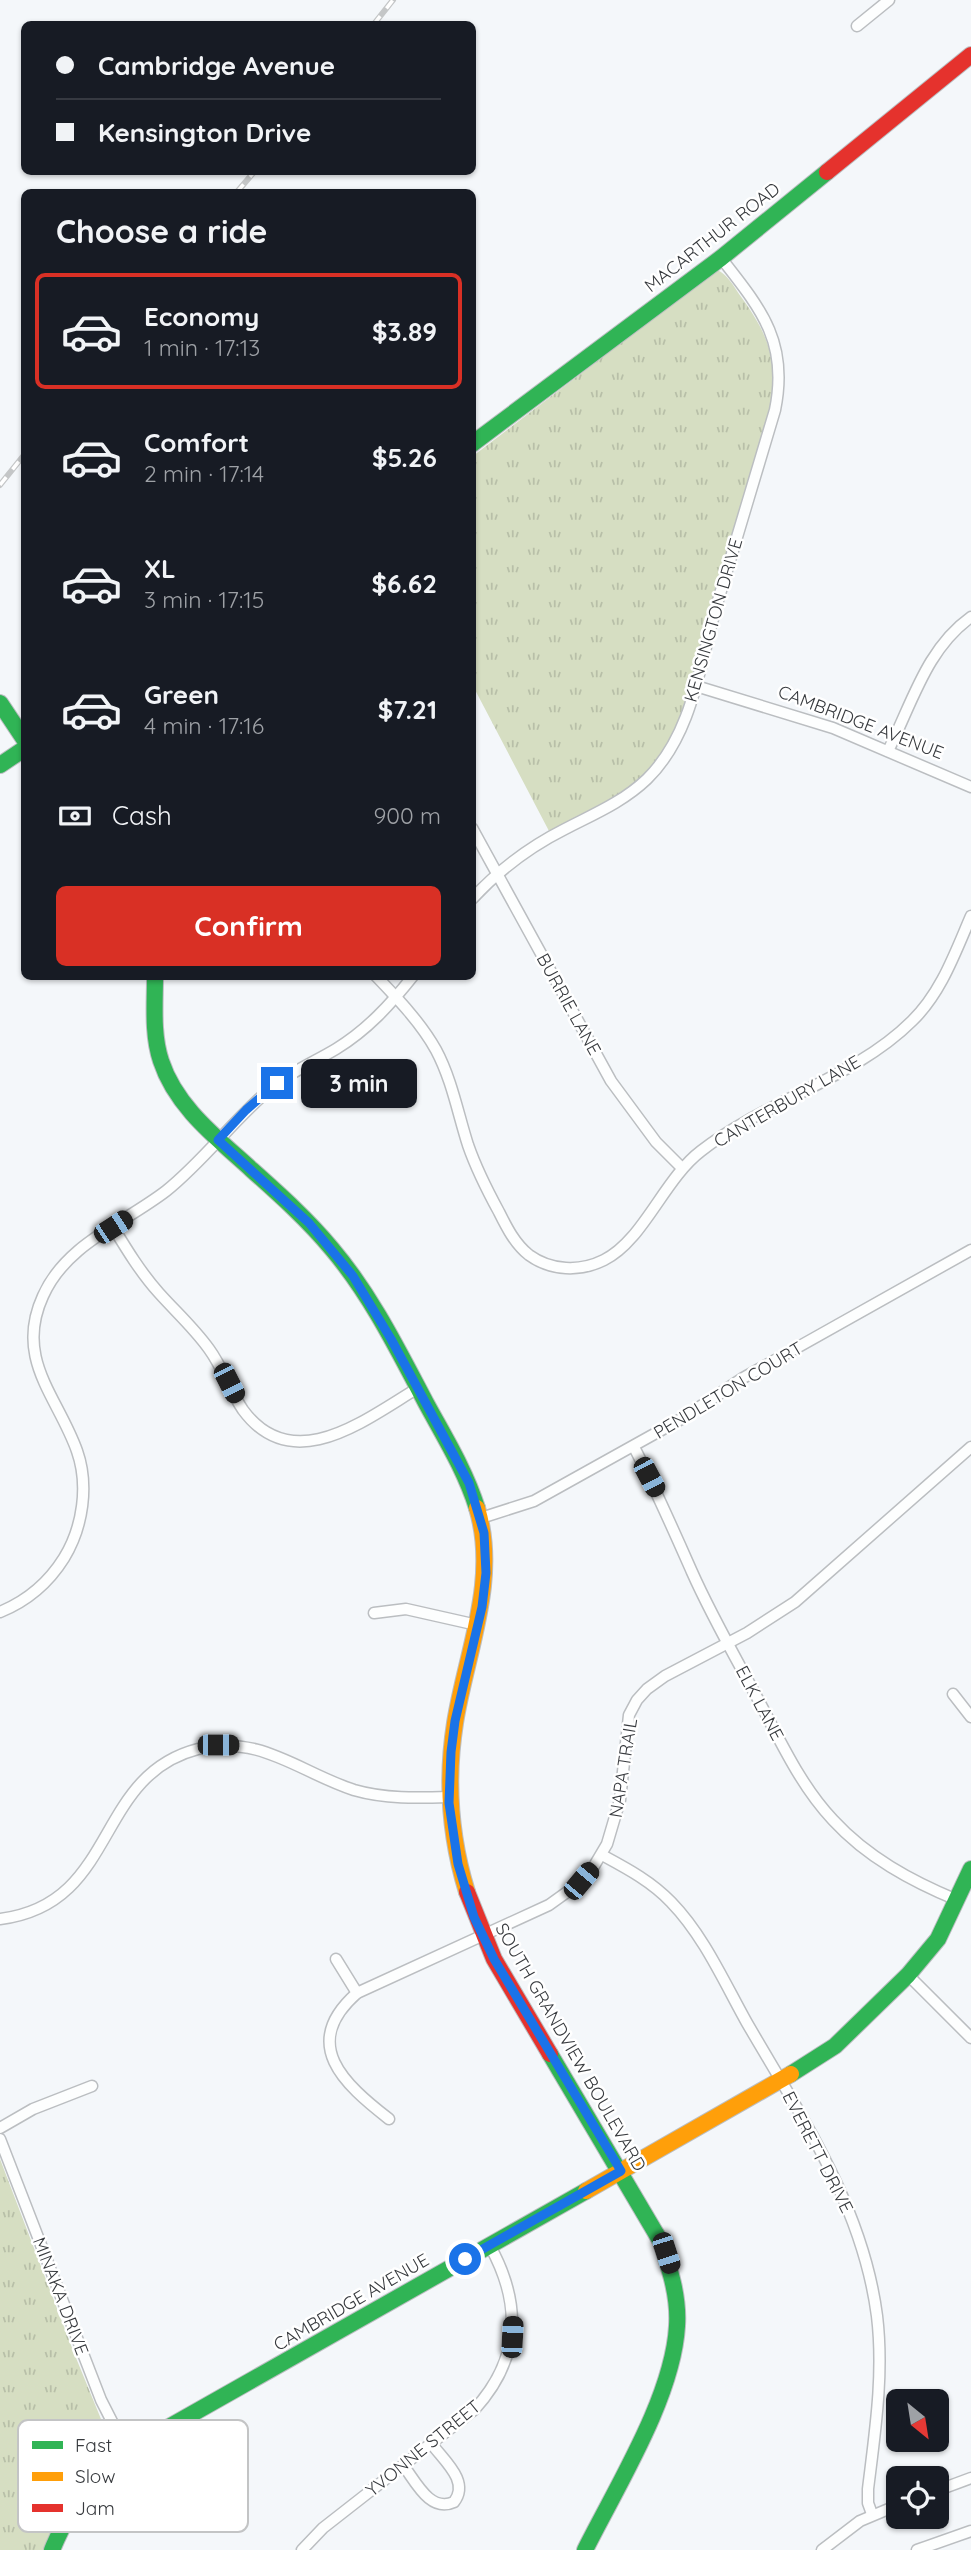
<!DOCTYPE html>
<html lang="en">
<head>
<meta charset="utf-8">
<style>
	body { margin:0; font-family:Quicksand,sans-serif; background:#242831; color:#f1f3f6; height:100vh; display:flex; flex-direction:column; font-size:26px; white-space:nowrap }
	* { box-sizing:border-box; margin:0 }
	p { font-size:23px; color:#9ea1a6 }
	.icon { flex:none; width:38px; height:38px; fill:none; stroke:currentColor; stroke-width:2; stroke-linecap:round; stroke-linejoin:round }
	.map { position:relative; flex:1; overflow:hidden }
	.sheet { position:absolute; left:21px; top:189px; width:455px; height:791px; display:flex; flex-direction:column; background:#171b24; border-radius:10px; box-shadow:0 2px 5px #0004 }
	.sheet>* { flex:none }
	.banner { position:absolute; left:21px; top:21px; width:455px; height:154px; border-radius:10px; box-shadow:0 2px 5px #0004; display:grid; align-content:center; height:154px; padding:0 35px; background:#171b24 }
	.needle { width:46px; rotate:150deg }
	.tools { position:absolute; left:886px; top:2389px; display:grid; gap:14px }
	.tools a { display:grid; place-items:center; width:63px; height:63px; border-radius:10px; background:#171b24; box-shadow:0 2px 5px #0004; font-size:35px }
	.end { position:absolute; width:32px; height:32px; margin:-16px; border:9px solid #1a73e8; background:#fff; box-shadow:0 0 0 4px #fff }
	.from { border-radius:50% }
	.bubble { position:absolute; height:49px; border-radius:10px; background:#171b24; box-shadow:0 2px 5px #0004; font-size:23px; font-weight:800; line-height:49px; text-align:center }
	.car { position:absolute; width:21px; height:42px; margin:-21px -10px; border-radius:9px; box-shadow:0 0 5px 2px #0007; background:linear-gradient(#222 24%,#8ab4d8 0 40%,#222 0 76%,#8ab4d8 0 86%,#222 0) }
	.banner b { display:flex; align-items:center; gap:24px; height:66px; font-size:26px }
	.banner b+b { border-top:2px solid #363941 }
	.banner i { width:18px; height:18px; background:#f1f3f6 }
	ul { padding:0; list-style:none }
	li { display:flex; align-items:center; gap:21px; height:116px; margin:0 14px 10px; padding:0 21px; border:4px solid transparent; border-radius:10px }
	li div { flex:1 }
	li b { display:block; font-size:26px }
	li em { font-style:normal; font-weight:800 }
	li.on { border-color:#d93025 }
	li>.icon { width:63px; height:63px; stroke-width:1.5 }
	h2 { padding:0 35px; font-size:32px; line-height:84px }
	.pay { display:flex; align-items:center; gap:18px; height:77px; padding:0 35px; font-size:26px }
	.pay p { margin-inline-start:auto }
	.cta { display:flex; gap:14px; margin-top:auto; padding:14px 35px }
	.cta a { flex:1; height:80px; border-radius:10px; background:#d93025; color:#fff; font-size:28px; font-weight:800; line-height:80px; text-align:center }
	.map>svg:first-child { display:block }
</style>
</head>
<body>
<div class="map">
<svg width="971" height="2550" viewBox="0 0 971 2550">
	<defs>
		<pattern id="park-tufts" width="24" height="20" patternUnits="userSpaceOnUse" patternTransform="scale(1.75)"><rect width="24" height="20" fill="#d6dec2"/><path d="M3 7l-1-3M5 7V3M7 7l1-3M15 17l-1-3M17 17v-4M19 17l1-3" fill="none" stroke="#b8bfa8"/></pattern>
	</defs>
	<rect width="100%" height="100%" fill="#f4f7fa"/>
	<!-- park -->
	<g fill="url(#park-tufts)">
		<path d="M717,270C727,274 733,285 739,294C770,336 780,363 768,416L686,697C682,711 678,725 672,738C648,788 595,808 549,831L473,686V456Z"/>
		<path d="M0,2159L74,2353L112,2446V2451C103,2458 94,2463 86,2471C65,2492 56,2523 46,2550H0Z"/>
	</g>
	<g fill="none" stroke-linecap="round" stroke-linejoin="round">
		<defs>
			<g id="street">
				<polyline points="857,26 889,0"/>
				<polyline points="696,686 833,728 971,787"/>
				<path d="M888,751C912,704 926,649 971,617"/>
				<polyline points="472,828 611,1081 656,1142 682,1168"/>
				<path d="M472,899C498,871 531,846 565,829C594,814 623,802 647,779C693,734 700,663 717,604C736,539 756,475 775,410C789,342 761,309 721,258"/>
				<path d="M376,976C398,999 421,1023 436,1050C452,1080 458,1114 468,1145C476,1168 487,1190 499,1212C507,1228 515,1244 529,1255C551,1271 580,1272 604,1260C643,1241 664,1179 701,1151C765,1101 855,1078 912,1021C941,993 955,953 971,916"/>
				<path d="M113,1227C127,1250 141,1273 159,1293C176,1312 194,1328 209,1349C223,1368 230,1391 243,1410C293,1478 366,1419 418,1388"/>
				<path d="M634,1447C655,1488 673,1529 692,1572C712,1617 737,1660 760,1703C782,1744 801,1786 833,1820C867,1857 911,1881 957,1900"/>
				<polyline points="481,1518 534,1501 683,1418 743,1378 971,1250"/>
				<path d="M0,1612C27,1601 49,1582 64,1558C83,1527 89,1485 77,1451C58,1397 14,1359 43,1296C66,1244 123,1224 166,1191C206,1159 236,1116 276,1084C295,1070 316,1061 336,1049C367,1030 390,1005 413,976"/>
				<polyline points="374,1613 406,1609 477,1625"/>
				<polyline points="953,1694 971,1717"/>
				<path d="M602,1855C626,1868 651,1881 671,1902C704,1936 724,1982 747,2023C801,2116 863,2207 877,2316C884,2374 875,2432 868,2489V2503L872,2514"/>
				<path d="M0,1919C119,1904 93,1776 198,1749C260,1734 299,1772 354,1790C385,1799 417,1798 449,1797"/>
				<polyline points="336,1959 357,1993"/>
				<polyline points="908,1975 971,2038"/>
				<path d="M389,2119C344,2084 299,2044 357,1993L549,1905L581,1882L594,1866L607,1844L620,1800L629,1715L637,1700L647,1689L665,1676L747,1633L795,1602L971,1447"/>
				<polyline points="0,2128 33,2109 92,2086"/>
				<polyline points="0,2139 101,2400 127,2451"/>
				<path d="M403,2465C416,2482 430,2513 454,2502C470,2481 444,2461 431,2443"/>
				<polyline points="936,2491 971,2478"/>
				<path d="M302,2550L323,2528L474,2410C521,2359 522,2304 490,2246"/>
				<polyline points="822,2550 860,2521 898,2505"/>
				<polyline points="917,2550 971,2531"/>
			</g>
			<g id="fast">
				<polyline points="472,444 721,258 827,172"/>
				<polyline points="0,703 24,739"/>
				<polyline points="0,765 24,749"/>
				<path d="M155,976C155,1004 152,1034 161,1061C176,1107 217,1138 252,1170C280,1195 308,1220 332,1249C371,1295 398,1350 426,1403C445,1438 465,1470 477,1508"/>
				<path d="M550,2054L661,2242C670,2270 679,2297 677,2326C673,2397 617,2486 585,2550"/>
				<polyline points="791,2074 835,2046 908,1975 938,1939 971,1869"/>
				<path d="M52,2550C70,2507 86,2482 123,2453L586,2191"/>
			</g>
			<g id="slow">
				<path d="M467,1892C450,1837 446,1780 455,1723C466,1653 499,1580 477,1508"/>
				<polyline points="586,2191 791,2074"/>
			</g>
			<g id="jam">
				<polyline points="827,172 971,55"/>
				<polyline points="467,1892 494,1959 550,2054"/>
			</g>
		</defs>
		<!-- street casing -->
		<use href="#street" stroke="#bbbec1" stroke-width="13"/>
		<!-- fast casing -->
		<use href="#fast" stroke="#bbbec1" stroke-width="18"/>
		<!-- slow casing -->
		<use href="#slow" stroke="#bbbec1" stroke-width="18"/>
		<!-- jam casing -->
		<use href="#jam" stroke="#bbbec1" stroke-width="18"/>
		<!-- street -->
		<use href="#street" stroke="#fdfefe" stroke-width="10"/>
		<!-- fast -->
		<use href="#fast" stroke="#30b455" stroke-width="16"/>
		<!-- slow -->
		<use href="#slow" stroke="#ff9f0a" stroke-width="16"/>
		<!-- jam -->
		<use href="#jam" stroke="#e5322d" stroke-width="16"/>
		<defs>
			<g id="rail">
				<polyline points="374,24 393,0"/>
				<polyline points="237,192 254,172"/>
				<polyline points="0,485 24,455"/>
			</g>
		</defs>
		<!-- rail casing -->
		<use href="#rail" stroke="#c4c6c7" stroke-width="6"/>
		<!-- rail -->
		<use href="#rail" stroke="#fff" stroke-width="3.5" stroke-dasharray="10" stroke-linecap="butt"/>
	</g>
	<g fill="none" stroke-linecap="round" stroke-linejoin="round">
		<!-- route -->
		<polyline stroke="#1a73e8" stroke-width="9" points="277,1083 246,1110 218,1140 309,1223 353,1276 391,1339 469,1483 484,1533 486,1573 482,1607 455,1721 451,1752 449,1803 458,1864 474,1917 494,1959 621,2171 465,2259"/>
	</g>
	<g text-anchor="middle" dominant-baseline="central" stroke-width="5" stroke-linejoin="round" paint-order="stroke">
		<!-- street labels -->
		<g font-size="18" fill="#373a3e" stroke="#fff">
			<text transform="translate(712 237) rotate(-38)">MACARTHUR ROAD</text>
			<text transform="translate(713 620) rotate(-74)">KENSINGTON DRIVE</text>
			<text transform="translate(861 722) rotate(21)">CAMBRIDGE AVENUE</text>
			<text transform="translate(569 1004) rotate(61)">BURRIE LANE</text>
			<text transform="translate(787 1101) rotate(-30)">CANTERBURY LANE</text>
			<text transform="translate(728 1390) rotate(-31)">PENDLETON COURT</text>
			<text transform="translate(760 1703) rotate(62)">ELK LANE</text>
			<text transform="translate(623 1768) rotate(-81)">NAPA TRAIL</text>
			<text transform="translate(571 2047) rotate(60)">SOUTH GRANDVIEW BOULEVARD</text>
			<text transform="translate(818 2152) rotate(63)">EVERETT DRIVE</text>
			<text transform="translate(61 2296) rotate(69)">MINAKA DRIVE</text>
			<text transform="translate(351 2302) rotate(-30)">CAMBRIDGE AVENUE</text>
			<text transform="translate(423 2448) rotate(-39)">YVONNE STREET</text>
		</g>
	</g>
	<!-- legend -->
	<rect x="18" y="2420" width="230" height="112" rx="10" fill="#fff" stroke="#c3c4c5" stroke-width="2"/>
	<rect x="32" y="2441" width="31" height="8" fill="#30b455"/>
	<rect x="32" y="2472" width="31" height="9" fill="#ff9f0a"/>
	<rect x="32" y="2504" width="31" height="8" fill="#e5322d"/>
	<g font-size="19" fill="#373a3e">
		<text x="75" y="2452">Fast</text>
		<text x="75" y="2483">Slow</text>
		<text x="75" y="2515">Jam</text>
	</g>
</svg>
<div class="tools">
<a><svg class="needle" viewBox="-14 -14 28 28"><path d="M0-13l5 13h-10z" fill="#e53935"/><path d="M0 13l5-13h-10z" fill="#9ea1a6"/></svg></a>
<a><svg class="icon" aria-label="locate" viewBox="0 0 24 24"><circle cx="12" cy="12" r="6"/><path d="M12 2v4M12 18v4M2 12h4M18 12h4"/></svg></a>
</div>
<i class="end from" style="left:465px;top:2259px"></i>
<i class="end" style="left:277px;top:1083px"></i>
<div class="bubble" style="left:301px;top:1059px;width:116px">3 min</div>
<i class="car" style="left:113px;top:1227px;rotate:57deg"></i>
<i class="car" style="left:229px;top:1383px;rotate:153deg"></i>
<i class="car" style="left:649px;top:1477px;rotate:152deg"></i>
<i class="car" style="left:218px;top:1745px;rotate:90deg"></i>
<i class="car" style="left:581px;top:1881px;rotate:40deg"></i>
<i class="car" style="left:666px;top:2253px;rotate:162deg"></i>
<i class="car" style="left:512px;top:2337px;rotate:3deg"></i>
<div class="banner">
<b><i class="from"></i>Cambridge Avenue</b>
<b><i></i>Kensington Drive</b>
</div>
<section class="sheet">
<h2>Choose a ride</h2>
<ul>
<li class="on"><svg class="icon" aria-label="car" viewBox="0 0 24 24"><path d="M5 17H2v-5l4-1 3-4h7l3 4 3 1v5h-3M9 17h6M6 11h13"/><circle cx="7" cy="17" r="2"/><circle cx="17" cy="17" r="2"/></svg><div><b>Economy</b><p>1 min · 17:13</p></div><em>$3.89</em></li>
<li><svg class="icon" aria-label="car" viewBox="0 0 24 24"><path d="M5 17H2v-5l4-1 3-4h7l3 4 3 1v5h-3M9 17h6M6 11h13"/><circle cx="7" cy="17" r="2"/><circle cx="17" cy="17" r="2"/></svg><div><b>Comfort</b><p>2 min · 17:14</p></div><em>$5.26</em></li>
<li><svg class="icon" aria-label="car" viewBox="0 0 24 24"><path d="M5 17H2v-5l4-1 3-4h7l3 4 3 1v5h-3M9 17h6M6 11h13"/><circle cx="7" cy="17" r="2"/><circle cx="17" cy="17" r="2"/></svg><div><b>XL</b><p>3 min · 17:15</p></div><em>$6.62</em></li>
<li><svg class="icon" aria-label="car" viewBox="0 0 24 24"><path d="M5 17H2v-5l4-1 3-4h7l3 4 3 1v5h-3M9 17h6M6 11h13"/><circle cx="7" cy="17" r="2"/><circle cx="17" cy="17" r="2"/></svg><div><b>Green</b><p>4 min · 17:16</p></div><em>$7.21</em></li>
</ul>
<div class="pay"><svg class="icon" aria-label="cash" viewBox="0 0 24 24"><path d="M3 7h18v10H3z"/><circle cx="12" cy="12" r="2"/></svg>Cash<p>900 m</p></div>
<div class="cta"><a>Confirm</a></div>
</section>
</div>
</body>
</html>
